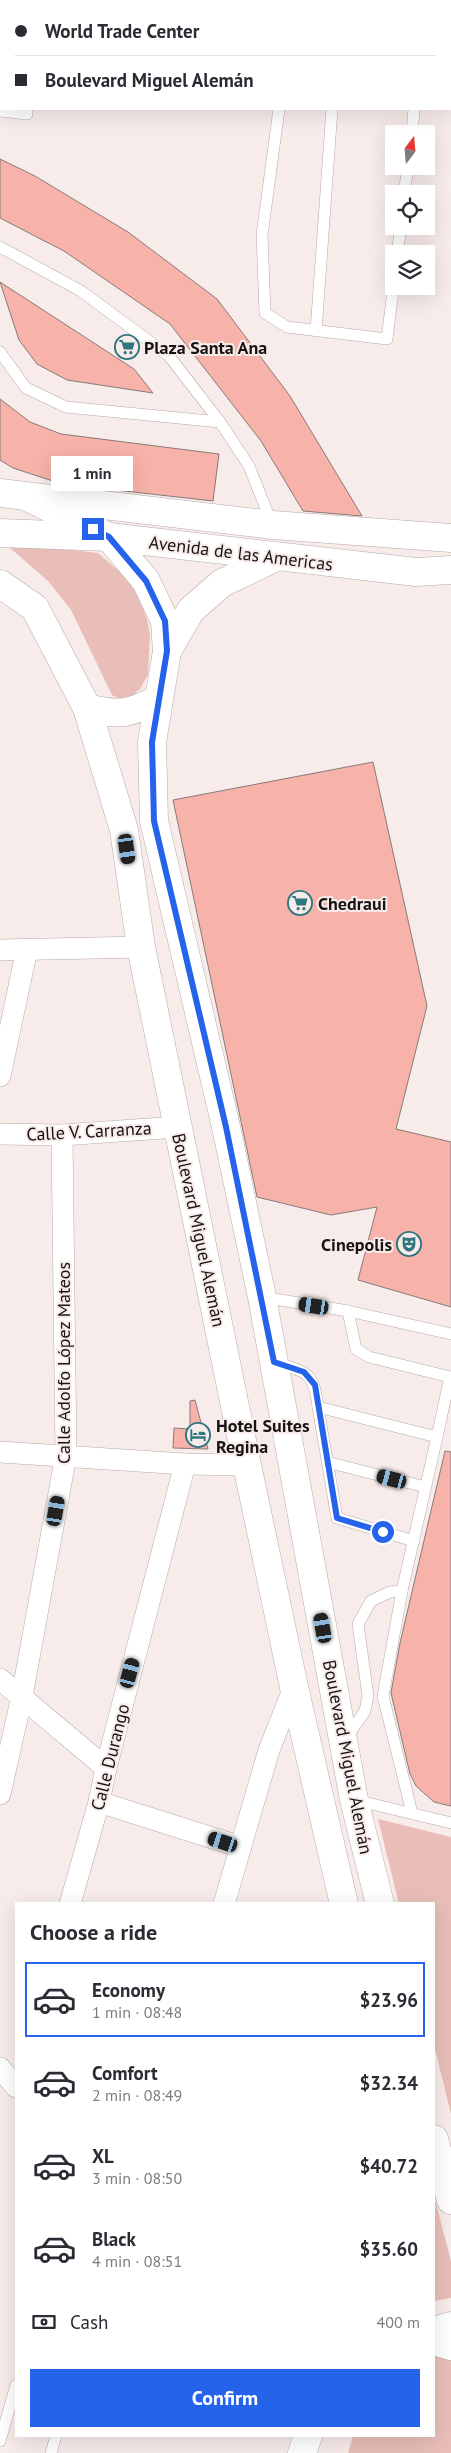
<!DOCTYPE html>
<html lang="en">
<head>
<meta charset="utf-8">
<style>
	body { margin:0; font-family:"PT Sans",sans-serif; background:#f2f2f3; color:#2b2b33; height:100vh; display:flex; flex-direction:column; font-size:19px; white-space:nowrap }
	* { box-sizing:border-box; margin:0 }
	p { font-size:16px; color:#7c7c81 }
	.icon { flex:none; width:28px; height:28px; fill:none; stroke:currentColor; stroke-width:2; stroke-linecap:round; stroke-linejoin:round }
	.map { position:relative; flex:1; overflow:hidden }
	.details { position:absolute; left:15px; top:1902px; width:420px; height:535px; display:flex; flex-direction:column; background:#fff; border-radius:0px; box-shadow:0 5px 20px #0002 }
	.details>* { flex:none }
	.banner { position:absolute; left:0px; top:0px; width:451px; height:110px; box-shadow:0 5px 20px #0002; display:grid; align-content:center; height:110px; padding:0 15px; background:#fff }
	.needle { width:32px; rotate:16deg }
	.tools { position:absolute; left:385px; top:125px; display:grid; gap:10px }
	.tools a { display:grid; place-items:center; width:50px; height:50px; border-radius:0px; background:#fff; box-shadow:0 5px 20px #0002; font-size:25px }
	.end { position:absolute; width:22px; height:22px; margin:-11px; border:6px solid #2563eb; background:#fff; box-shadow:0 0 0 2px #fff }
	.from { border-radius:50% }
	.bubble { position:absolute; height:35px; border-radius:0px; background:#fff; box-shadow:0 5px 20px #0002; font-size:16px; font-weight:600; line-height:35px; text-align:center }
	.car { position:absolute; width:15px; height:30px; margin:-15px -8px; border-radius:6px; box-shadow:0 0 4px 1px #0007; background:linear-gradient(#222 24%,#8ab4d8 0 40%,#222 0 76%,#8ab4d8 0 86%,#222 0) }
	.banner b { display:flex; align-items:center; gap:18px; height:48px; font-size:19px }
	.banner b+b { border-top:1px solid #e1e1e2 }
	.banner i { width:12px; height:12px; background:#2b2b33 }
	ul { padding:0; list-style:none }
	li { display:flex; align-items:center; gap:15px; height:75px; margin:0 10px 8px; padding:0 5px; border:2px solid transparent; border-radius:0px }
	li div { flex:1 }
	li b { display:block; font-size:19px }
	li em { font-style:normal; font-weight:600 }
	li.current { border-color:#2563eb }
	li>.icon { width:45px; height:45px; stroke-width:1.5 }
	h2 { padding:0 15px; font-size:22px; line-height:60px }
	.pay { display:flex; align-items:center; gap:12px; height:55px; padding:0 15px; font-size:19px }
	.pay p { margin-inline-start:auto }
	.button { display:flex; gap:10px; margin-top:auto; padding:10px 15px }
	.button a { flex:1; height:58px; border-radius:0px; background:#2563eb; color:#fff; font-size:20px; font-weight:600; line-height:58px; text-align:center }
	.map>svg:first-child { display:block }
</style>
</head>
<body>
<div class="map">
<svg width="451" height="2453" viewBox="0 0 451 2453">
	<rect width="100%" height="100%" fill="#f8ecea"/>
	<!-- green -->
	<g fill="#e9beb8">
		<polygon points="10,543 98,553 121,573 136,592 147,619 150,635 148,675 140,689 133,695 125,699 119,699 112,695 71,610 49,582 9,547"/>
		<polygon points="378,1819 451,1837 451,2114 434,2045 434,1904 399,1904"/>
		<polygon points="434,2196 451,2261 451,2298 434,2301"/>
		<polygon points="434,2352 451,2356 451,2453 348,2453 353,2436 434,2436"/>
	</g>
	<!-- building -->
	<g fill="#f7b2a9" stroke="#867b79">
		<polygon points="0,159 35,176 128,232 217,299 290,396 362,516 303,511 261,441 170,324 64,251 0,218"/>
		<polygon points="0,282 134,369 153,393 67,380 37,364 19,340"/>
		<polygon points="0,399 30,422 61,434 219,454 213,501 62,484 13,468 0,460"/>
		<polygon points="373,762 427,1006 396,1129 451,1142 451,1307 358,1280 377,1207 331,1215 257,1197 173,800"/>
		<polygon points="195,1400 208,1449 173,1448 174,1428 190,1429 190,1401"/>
		<polygon points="445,1451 451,1452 451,1806 434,1802 416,1786 410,1774 391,1693 400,1643"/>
	</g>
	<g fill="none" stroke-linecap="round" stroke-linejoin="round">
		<defs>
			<g id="lane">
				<polyline points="340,0 342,1"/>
				<polyline points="36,1 36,0"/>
				<polyline points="450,58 451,59"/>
				<polyline points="279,109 262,235 265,313 287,327 387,339 394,283"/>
				<polyline points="0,111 27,114 27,109"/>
				<polyline points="412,134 414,109"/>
				<polyline points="404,194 408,166"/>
				<polyline points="0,247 81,291 169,356 220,422 249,466 272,524"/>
				<polyline points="397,254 401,226"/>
				<polyline points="316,331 332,109"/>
				<polyline points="0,352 26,388 66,407 220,422"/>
				<polyline points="262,1297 348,1311 451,1334"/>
				<polyline points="348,1311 356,1349 369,1357 450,1377 437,1437"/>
				<path d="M275,1362C307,1373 314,1371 318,1407L437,1437L402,1591L383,1696L412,1813"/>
				<polyline points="318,1407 337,1518 414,1541"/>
				<polyline points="327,1462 425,1487"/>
				<polyline points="346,1738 365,1711 368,1696 358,1624 371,1601 390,1592 402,1591"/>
				<polyline points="355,1800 451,1823"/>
				<polyline points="0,2441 16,2385"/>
				<polyline points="51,2453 56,2436"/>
			</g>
			<g id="street">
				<polyline points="0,950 141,947"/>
				<polyline points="0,1076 27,949"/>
				<polyline points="0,1134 62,1135 178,1127"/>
				<polyline points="0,1452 185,1464 247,1465"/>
				<polyline points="0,1679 106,1768"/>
				<polyline points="0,1794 22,1696 66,1455 62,1135"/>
				<polyline points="99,1802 241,1847"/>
				<polyline points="70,1904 99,1802 106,1768 185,1464"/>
				<polyline points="224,1904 269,1750 294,1687"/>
				<polyline points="0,2068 16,2087"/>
			</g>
			<g id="secondary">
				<polyline points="29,498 109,537 146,581 165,621 167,651 152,742 154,821 226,1127 262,1297 354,1800 380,1904"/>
				<polyline points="0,584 35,608 87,708 124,830 141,947 247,1465 294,1687 344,1904"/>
				<polyline points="167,651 191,610 222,583 274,558"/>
				<path d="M87,708C119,716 130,714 158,699"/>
				<polyline points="434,2139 451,2200"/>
				<polyline points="434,2341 451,2346"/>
			</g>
			<g id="primary">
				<polyline points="0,493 273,525 451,538"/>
				<polyline points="0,533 109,537 416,572 451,570"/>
				<polyline points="434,2331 451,2326"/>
				<polyline points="302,2453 308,2436"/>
			</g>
		</defs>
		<!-- lane casing -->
		<use href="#lane" stroke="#b6aaa8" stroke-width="12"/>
		<!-- street casing -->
		<use href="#street" stroke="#b6aaa8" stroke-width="22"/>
		<!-- secondary casing -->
		<use href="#secondary" stroke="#b6aaa8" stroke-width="29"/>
		<!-- primary casing -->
		<use href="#primary" stroke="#b6aaa8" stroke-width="29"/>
		<!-- lane -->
		<use href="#lane" stroke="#fff" stroke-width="11"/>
		<!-- street -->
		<use href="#street" stroke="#fff" stroke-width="21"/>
		<!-- secondary -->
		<use href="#secondary" stroke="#fff" stroke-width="28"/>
		<!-- primary -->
		<use href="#primary" stroke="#fff" stroke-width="28"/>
	</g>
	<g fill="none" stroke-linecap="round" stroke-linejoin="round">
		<!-- route -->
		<polyline stroke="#2563eb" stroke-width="6" points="93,529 109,537 146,581 165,621 167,651 152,742 154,821 226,1127 274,1362 304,1372 315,1385 337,1518 383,1532"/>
	</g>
	<!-- icons -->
	<defs>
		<symbol id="supermarket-ring" viewBox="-11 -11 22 22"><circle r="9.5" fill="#f8ecea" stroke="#2f7780" stroke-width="1.5"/><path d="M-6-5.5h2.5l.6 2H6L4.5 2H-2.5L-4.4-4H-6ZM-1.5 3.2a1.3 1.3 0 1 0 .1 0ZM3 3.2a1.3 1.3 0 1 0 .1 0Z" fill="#2f7780"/></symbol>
		<symbol id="theatre-ring" viewBox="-11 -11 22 22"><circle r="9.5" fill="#f8ecea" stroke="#2f7780" stroke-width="1.5"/><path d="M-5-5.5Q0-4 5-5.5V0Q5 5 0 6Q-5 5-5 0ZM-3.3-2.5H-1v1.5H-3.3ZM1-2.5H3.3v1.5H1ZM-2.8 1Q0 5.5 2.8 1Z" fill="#2f7780"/></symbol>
		<symbol id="hotel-ring" viewBox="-11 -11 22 22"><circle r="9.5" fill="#f8ecea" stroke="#2f7780" stroke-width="1.5"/><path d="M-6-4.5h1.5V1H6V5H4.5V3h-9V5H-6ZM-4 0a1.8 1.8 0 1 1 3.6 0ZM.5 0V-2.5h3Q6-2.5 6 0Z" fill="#2f7780"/></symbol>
	</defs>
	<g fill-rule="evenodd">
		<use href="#supermarket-ring" x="113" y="333" width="28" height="28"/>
		<use href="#supermarket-ring" x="286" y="889" width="28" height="28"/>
		<use href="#theatre-ring" x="395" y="1230" width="28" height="28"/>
		<use href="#hotel-ring" x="184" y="1421" width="28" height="28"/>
	</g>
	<g text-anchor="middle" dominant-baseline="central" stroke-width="4" stroke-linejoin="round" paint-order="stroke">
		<!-- poi labels -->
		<g font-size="18" font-weight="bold" fill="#181414" stroke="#f8ecea" text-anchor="start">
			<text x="144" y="347">Plaza Santa Ana</text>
			<text x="318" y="903">Chedraui</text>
			<text x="392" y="1244" text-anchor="end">Cinepolis</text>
			<text x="216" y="1425">Hotel Suites<tspan x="216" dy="21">Regina</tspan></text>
		</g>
		<!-- street labels -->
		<g font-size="18" fill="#181414" stroke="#f8ecea">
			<text transform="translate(241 553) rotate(7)">Avenida de las Americas</text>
			<text transform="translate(89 1131) rotate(-3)">Calle V. Carranza</text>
			<text transform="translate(199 1230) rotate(78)">Boulevard Miguel Alemán</text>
			<text transform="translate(63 1363) rotate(-90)">Calle Adolfo López Mateos</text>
			<text transform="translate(110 1757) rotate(-76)">Calle Durango</text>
			<text transform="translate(348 1757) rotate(79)">Boulevard Miguel Alemán</text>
		</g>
	</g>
</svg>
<div class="tools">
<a><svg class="needle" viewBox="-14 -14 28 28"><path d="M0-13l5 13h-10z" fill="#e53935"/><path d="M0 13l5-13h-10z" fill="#7c7c81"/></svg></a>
<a><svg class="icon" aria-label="locate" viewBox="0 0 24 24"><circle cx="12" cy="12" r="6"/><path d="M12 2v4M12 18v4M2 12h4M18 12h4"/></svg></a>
<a><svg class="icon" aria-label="layers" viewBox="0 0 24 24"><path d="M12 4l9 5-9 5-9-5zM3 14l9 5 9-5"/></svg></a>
</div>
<i class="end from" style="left:383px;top:1532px"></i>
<i class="end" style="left:93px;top:529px"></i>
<div class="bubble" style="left:51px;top:456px;width:82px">1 min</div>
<i class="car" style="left:127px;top:849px;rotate:172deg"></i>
<i class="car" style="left:314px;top:1306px;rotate:279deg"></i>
<i class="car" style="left:392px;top:1479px;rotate:285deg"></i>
<i class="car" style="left:56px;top:1511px;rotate:10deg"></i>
<i class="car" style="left:323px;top:1628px;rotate:350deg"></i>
<i class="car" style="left:130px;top:1673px;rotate:15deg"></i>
<i class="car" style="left:223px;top:1842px;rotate:288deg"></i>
<div class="banner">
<b><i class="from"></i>World Trade Center</b>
<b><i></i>Boulevard Miguel Alemán</b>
</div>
<section class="details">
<h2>Choose a ride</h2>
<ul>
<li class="current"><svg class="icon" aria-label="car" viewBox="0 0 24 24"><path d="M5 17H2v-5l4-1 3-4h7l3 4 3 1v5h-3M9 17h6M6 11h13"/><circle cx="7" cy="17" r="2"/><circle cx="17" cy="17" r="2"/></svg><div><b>Economy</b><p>1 min · 08:48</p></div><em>$23.96</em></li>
<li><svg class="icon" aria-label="car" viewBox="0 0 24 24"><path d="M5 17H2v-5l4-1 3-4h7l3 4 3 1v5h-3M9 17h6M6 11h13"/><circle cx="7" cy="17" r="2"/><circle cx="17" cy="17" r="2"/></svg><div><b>Comfort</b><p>2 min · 08:49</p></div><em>$32.34</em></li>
<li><svg class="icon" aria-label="car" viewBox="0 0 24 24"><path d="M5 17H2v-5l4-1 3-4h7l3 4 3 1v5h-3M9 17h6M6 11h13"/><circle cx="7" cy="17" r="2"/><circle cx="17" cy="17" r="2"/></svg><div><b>XL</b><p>3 min · 08:50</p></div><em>$40.72</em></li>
<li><svg class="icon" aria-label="car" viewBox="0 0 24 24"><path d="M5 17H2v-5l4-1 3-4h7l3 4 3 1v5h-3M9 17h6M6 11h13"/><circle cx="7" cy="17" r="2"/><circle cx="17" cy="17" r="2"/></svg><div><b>Black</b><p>4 min · 08:51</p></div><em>$35.60</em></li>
</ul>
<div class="pay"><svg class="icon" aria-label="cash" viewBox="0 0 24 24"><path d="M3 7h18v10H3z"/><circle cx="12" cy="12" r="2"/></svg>Cash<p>400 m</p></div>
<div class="button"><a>Confirm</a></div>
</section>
</div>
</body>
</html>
